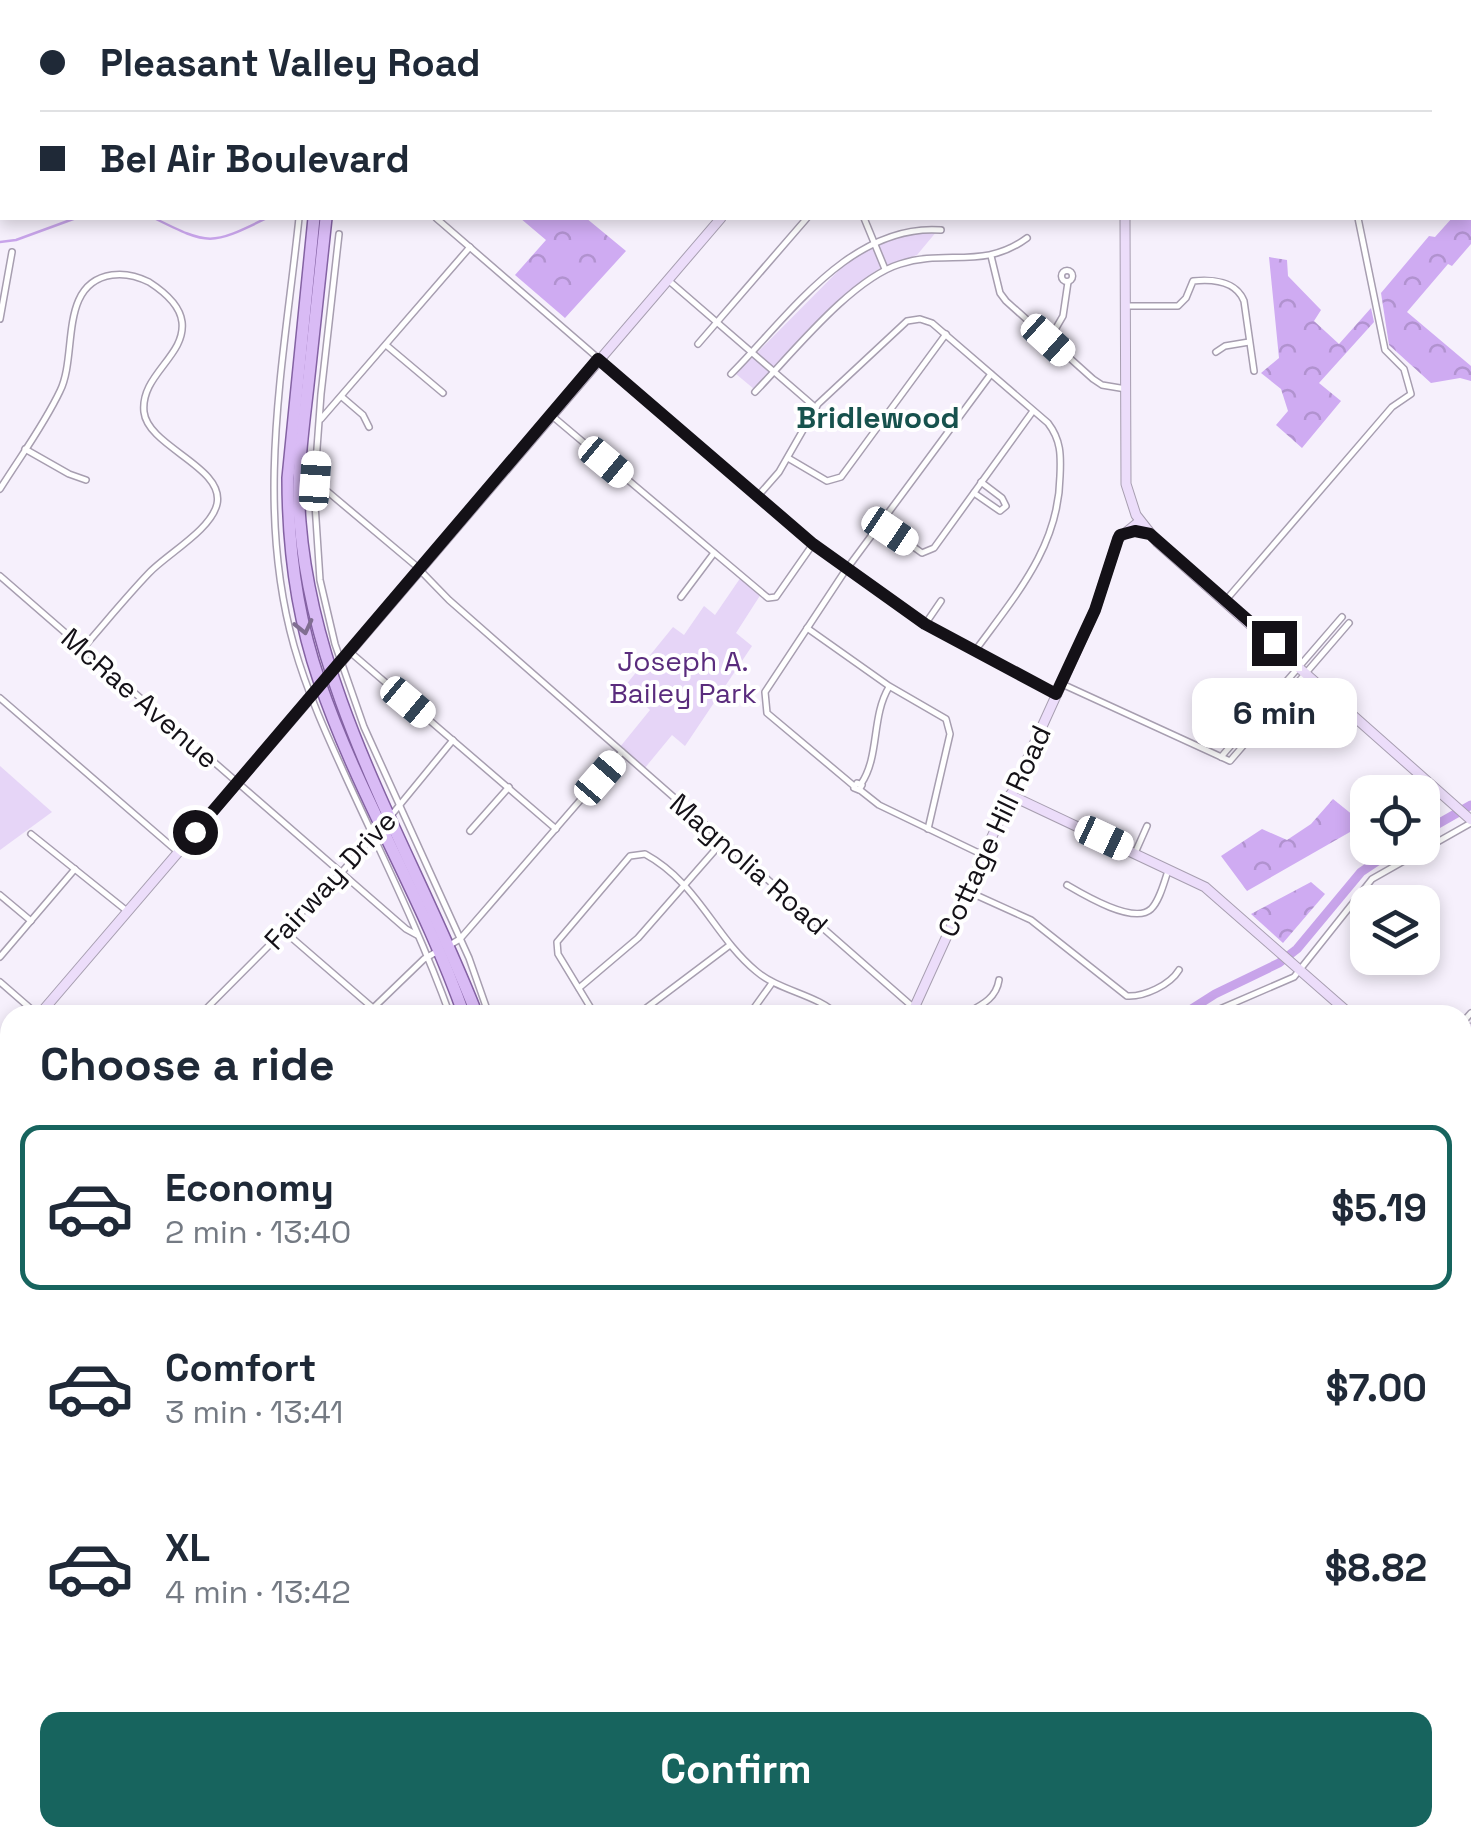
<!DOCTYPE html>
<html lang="en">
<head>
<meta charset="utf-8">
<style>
	body { margin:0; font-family:"Space Grotesk",sans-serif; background:#f6f6f7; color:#1f2937; height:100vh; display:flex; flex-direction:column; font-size:38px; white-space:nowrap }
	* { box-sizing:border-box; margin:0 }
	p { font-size:32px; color:#747a83 }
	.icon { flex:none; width:55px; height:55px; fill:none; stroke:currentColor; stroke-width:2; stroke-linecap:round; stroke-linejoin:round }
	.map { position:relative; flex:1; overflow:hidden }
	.details { position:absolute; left:0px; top:1005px; width:1472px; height:842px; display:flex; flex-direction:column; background:#fff; border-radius:30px 30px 0 0; box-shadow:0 5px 15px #0003 }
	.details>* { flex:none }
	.top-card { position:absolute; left:0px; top:0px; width:1472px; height:220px; box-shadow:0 5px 15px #0003; display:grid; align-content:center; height:220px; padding:0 40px; background:#fff }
	.tools { position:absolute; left:1350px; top:775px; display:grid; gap:20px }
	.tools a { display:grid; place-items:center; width:90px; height:90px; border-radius:20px; background:#fff; box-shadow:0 5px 15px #0003; font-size:50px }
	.end { position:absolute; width:45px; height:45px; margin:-22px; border:12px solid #141117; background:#fff; box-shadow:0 0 0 5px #fff }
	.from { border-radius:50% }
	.bubble { position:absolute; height:70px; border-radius:20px; background:#fff; box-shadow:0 5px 15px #0003; font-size:32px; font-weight:600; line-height:70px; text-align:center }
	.car { position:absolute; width:30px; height:60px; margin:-30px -15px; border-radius:12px; box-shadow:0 0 8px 2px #0007; background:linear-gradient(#fff 24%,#345 0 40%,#fff 0 76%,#345 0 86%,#fff 0) }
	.top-card b { display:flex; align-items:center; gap:35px; height:95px; font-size:38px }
	.top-card b+b { border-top:2px solid #e0e1e3 }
	.top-card i { width:25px; height:25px; background:#1f2937 }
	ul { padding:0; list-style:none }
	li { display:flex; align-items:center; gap:30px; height:165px; margin:0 20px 15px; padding:0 20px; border:5px solid transparent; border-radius:20px }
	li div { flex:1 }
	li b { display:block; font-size:38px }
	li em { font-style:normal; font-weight:600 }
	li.current { border-color:#17645e }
	li>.icon { width:90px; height:90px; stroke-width:1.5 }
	h2 { padding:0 40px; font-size:45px; line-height:120px }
	.primary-button { display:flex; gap:20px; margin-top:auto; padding:20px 40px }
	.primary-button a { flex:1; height:115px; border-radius:20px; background:#17645e; color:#fff; font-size:40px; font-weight:600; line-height:115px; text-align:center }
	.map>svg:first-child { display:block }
</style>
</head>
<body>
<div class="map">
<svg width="1471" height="1846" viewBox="0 0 1471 1846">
	<defs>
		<pattern id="forest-crowns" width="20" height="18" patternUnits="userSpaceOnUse" patternTransform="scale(2.5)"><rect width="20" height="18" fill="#cfabf2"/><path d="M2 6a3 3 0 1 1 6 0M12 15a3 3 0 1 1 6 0" fill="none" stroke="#b192cf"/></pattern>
	</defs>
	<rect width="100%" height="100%" fill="#f6f0fc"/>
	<!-- green -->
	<g fill="#e6d5f7">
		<polygon points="937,231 917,255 877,270 858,284 754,389 736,374 851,258 902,235"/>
		<polygon points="741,577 761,594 736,633 752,646 685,746 672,735 644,769 620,747 650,710 625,686 673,627 684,635 704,606 715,615"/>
		<polygon points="0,766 52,812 0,850"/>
	</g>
	<!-- forest -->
	<g fill="url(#forest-crowns)">
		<polygon points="1471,197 1471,244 1452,266 1448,264 1407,312 1471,366 1471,381 1460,378 1431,383 1389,345 1381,293 1429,236 1435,237 1452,218 1470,218"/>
		<polygon points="520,218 586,218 626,251 565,318 515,275 546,240"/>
		<polygon points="1269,257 1287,260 1288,276 1321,310 1314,321 1339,344 1371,308 1374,322 1319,383 1341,401 1302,448 1276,425 1288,411 1281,389 1261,373 1279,358"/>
		<polygon points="1333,799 1364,824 1247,891 1221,856 1262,829 1287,840 1311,824"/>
		<polygon points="1311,882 1325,894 1283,943 1251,914"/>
	</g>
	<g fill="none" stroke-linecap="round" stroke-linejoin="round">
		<!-- stream -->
		<g stroke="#c8a4ea" stroke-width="2.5">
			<polyline points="360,2 360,0"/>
			<polyline points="605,2 608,0"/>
			<path d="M154,218C210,246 211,245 267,218"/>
			<polyline points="0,242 16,240 76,218"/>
			<polyline points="979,1842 981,1838"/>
		</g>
		<!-- river -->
		<g stroke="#c8a4ea" stroke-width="9">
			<polyline points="1422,833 1471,805"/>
			<polyline points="1182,1015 1215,994 1279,963 1297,949 1361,872 1397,848"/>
			<polyline points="0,1633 10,1639"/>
		</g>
		<defs>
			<g id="street">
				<polyline points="726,0 729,2"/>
				<polyline points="844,0 847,2"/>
				<polyline points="972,0 975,2"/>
				<polyline points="367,2 367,0"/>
				<polyline points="561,2 563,0"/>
				<polyline points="0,87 2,88"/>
				<polyline points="0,150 2,151"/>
				<polyline points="0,163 2,157"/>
				<polyline points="0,205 2,206"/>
				<path d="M299,218C284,361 254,504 294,646C308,695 329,740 350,786C385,862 422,937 450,1015"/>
				<polyline points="436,218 813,544 925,624 1056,694"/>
				<polyline points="864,218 885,269"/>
				<polyline points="339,234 321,394 314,489 320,580 335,644 364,727 469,958 489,1015"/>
				<polyline points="991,256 1000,293 1006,301 1093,379 1102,385 1126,389"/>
				<circle cx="1067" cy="276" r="5.5"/>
				<polyline points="668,280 816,408"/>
				<path d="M1126,306H1178L1186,298L1193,281C1212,279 1236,281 1244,301L1254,371"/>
				<polyline points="0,319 12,252"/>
				<polyline points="1049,340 1063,316 1068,282"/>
				<polyline points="698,344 807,218"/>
				<polyline points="386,345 443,393"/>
				<polyline points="1216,352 1225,346 1249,342"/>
				<path d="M731,374C788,317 851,223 941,230"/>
				<path d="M755,392C791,355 851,279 900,264C946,249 984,270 1027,238"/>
				<polyline points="342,397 363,415 369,427"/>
				<polyline points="551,415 768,598 776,597 813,544"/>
				<polyline points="321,419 470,247"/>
				<polyline points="25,449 69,474 86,480"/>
				<polyline points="788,458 827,481 841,477 946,334"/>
				<polyline points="315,481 415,565 449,600 922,1015"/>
				<path d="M0,489C20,457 44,425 60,391C78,355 58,283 112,275C125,273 137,276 149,282C163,291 180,305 182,322C186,356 140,375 144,412C148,447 225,467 217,504C211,530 167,554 149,573C126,597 105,623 83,648"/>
				<polyline points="974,493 1000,511 1006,506 1002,498 981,482"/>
				<path d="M758,496L779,472L818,404L907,321L920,319L932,323L1048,423C1061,440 1061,455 1060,476C1059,547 1015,596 975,651"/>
				<polyline points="882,524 922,553 934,548 1033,411"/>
				<polyline points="0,576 406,929 417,935"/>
				<polyline points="681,597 714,553"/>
				<polyline points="1226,600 1392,407 1411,394 1404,369 1385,350 1358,218"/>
				<polyline points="926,623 941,601"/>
				<polyline points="807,628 889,686 946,719 950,734 928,829"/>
				<polyline points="350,652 556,829"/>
				<polyline points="1062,684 1230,761 1349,623"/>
				<polyline points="0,698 178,852"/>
				<polyline points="1221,757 1342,617"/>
				<polygon points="857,783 862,785 859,790 854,788"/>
				<path d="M861,784C880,756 871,717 889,687"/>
				<polyline points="854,786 767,713 765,692 843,574 991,374"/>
				<polyline points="860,790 879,805 983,855"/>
				<polyline points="389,818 453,740"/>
				<polyline points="470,831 509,787"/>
				<polyline points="31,834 127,911"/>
				<polyline points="1135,853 1147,826"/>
				<path d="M1067,885C1084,895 1134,925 1151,909C1160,900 1164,882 1168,871"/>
				<path d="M967,891L1031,920L1127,996C1144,997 1170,985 1179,970"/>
				<polyline points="0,895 31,921"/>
				<polyline points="285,932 381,1015"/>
				<polyline points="448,946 460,939 622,752"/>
				<polyline points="0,957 75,869"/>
				<polyline points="0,982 38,1015"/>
				<polyline points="579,988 638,938 723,841"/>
				<polyline points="200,1015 341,873 382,826"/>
				<polyline points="366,1015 424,959 438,951"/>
				<path d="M595,1015L558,954L557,942L630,856L645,854C698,883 714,936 756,971C779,991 819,995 837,1015"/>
				<polyline points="637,1015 730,945"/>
				<polyline points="749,1015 772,983"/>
				<path d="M963,1015C979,1006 996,1000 999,980"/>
				<polyline points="1206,1015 1294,977 1372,879 1471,823"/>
				<polyline points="1462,1023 1471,1013"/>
				<polyline points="1462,1061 1471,1060"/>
				<polyline points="0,1159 10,1167"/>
				<polyline points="1462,1178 1471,1168"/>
				<polyline points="0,1221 10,1210"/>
				<polyline points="0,1357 10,1347"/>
				<polyline points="1462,1416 1471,1407"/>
				<polyline points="0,1500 10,1508"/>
				<polyline points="1462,1518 1471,1508"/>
				<polyline points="1462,1541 1471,1546"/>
				<polyline points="1462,1666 1471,1655"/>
				<polyline points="1462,1754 1471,1744"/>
				<polyline points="0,1803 10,1812"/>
				<polyline points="1462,1815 1471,1822"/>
				<polyline points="39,1838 48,1846"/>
				<polyline points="94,1838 97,1846"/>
				<polyline points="164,1838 167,1846"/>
				<polyline points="229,1838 232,1846"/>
				<polyline points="359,1838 362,1846"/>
				<polyline points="453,1838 462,1846"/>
				<polyline points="559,1838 569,1846"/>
				<polyline points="766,1838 776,1846"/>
				<polyline points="834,1838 847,1846"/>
				<polyline points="963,1838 972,1846"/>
				<polyline points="1253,1838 1261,1846"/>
				<polyline points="274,1846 299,1838"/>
				<polyline points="1144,1846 1154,1838"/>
				<polyline points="1241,1846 1250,1838"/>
				<polyline points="1320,1846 1329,1838"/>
				<polyline points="1365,1846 1372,1838"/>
				<polyline points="1460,1846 1471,1834"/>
			</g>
			<g id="secondary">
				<polyline points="1118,0 1118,2"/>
				<polyline points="1408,0 1412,2"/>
				<polyline points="906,2 909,0"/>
				<polyline points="1470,49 1471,50"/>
				<polyline points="1125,218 1126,484 1136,515 1158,543 1471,820"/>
				<polyline points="1010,795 1205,887 1351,1015"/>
				<polyline points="39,1015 721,218"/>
				<polyline points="911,1015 1095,610 1118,539 1140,521"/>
				<polyline points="1462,1038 1471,1028"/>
				<polyline points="1462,1055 1471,1044"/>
				<polyline points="0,1060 10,1049"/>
				<polyline points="1462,1112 1471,1119"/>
				<polyline points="788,1846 795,1838"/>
				<polyline points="1044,1846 1046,1838"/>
				<polyline points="1069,1846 1071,1838"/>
			</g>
			<g id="primary">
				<polyline points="338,2 338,0"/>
				<polyline points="349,2 349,0"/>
				<path d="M314,218L288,478C288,546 297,616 319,680C358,795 424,900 464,1015"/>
				<path d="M326,218C320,273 314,329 308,385C303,430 296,476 300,522C314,699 414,853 477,1015"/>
				<polyline points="490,1846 493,1838"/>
			</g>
			<g id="highway">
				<polyline points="1435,0 1438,2"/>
				<polyline points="1457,0 1460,2"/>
				<polyline points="1470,11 1471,12"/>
				<polyline points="1470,28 1471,29"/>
			</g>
		</defs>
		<!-- street casing -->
		<use href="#street" stroke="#a79eb0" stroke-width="8"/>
		<!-- secondary casing -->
		<use href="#secondary" stroke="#a79eb0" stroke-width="11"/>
		<!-- primary casing -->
		<use href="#primary" stroke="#8462a3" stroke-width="14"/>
		<!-- highway casing -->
		<use href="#highway" stroke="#8462a3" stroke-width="16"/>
		<!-- street -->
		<use href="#street" stroke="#fff" stroke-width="5"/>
		<!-- secondary -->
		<use href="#secondary" stroke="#ecddfa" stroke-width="9"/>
		<!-- primary -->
		<use href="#primary" stroke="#d9bbf5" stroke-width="11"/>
		<!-- highway -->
		<use href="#highway" stroke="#c08def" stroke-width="14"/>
	</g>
	<!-- one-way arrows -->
	<defs><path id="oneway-chevron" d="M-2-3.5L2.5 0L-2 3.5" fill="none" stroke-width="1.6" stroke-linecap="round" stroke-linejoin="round" transform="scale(2.5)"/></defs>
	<use stroke="#806e91" href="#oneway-chevron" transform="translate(304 627) rotate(77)"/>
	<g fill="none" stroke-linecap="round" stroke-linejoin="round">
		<!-- route -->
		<polyline stroke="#141117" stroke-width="12" points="195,832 598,359 813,544 925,624 1056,694 1095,610 1118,539 1120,535 1135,531 1150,534 1274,643"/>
	</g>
	<g text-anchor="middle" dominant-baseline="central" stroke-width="8" stroke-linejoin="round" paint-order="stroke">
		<!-- park labels -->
		<g font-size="28" fill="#5a2c7d" stroke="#fff">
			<text x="683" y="661">Joseph A.<tspan x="683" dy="32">Bailey Park</tspan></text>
		</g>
		<!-- street labels -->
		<g font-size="28" fill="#141117" stroke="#fff">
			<text transform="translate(140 698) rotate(41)">McRae Avenue</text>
			<text transform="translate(994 831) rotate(-65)">Cottage Hill Road</text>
			<text transform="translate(749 864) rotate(41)">Magnolia Road</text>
			<text transform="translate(330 880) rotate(-47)">Fairway Drive</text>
		</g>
		<!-- neighbourhood labels -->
		<g font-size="30" font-weight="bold" fill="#17524d" stroke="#fff">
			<text x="878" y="417">Bridlewood</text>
		</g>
	</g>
</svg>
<div class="tools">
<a><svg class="icon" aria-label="locate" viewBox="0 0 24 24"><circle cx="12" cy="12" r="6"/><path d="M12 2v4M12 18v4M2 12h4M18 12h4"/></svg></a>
<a><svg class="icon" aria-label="layers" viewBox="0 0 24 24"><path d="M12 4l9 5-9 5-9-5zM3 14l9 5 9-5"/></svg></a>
</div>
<i class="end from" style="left:195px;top:832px"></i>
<i class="end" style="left:1274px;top:643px"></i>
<div class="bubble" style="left:1192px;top:678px;width:165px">6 min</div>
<i class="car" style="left:1048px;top:340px;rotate:132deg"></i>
<i class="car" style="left:606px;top:462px;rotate:130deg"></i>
<i class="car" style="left:315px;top:481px;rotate:4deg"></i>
<i class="car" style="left:890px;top:531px;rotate:124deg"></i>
<i class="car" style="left:408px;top:702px;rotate:130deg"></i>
<i class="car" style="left:600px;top:778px;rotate:41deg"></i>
<i class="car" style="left:1104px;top:838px;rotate:115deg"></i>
<div class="top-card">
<b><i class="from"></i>Pleasant Valley Road</b>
<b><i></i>Bel Air Boulevard</b>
</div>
<section class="details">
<h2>Choose a ride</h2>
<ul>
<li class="current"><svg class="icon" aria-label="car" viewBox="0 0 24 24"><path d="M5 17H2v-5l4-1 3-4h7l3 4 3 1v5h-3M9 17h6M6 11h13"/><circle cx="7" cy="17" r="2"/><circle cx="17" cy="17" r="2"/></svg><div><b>Economy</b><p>2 min · 13:40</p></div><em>$5.19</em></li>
<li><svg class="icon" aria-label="car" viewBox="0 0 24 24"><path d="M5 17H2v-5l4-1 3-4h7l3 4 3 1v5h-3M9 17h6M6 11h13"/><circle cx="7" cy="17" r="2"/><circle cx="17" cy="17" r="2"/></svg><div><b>Comfort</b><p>3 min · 13:41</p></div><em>$7.00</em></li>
<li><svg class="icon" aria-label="car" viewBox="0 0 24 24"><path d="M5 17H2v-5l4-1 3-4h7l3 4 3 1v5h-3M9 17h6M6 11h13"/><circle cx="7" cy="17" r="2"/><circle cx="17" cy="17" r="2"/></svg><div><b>XL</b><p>4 min · 13:42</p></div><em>$8.82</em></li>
</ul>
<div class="primary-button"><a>Confirm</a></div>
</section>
</div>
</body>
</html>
